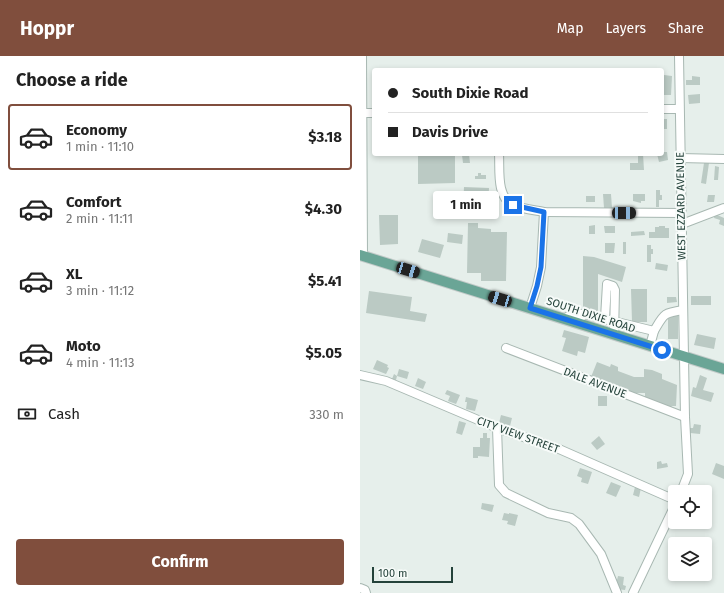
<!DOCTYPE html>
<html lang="en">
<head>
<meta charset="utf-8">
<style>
	body { margin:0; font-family:"Fira Sans",sans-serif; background:#f6f6f6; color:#222; height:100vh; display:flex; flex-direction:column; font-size:15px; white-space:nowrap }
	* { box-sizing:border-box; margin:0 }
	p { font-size:13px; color:#767676 }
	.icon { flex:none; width:22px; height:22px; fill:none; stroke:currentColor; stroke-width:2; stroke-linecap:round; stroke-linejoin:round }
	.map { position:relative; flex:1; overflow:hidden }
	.panel { display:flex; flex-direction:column; background:#fff; width:360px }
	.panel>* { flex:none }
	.top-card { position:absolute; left:12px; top:12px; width:292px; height:88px; border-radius:4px; box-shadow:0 2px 6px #0003; display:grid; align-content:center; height:88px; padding:0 16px; background:#fff }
	.tools { position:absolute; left:308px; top:429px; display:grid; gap:8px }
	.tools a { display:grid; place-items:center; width:44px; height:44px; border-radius:4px; background:#fff; box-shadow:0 2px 6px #0003; font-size:20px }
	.scale { position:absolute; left:12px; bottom:10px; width:81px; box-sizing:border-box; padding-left:4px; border:2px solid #24423a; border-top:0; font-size:11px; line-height:14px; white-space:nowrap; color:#24423a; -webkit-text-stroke:3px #f7fbf9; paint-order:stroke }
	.end { position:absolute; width:18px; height:18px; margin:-9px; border:5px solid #1a73e8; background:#fff; box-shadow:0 0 0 2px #fff }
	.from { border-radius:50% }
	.bubble { position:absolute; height:28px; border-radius:4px; background:#fff; box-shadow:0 2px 6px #0003; font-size:13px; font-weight:700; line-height:28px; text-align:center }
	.car { position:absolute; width:12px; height:24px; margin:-12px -6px; border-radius:5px; box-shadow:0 0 3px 1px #0007; background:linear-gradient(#222 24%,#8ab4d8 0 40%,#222 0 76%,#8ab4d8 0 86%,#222 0) }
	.top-card b { display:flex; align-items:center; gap:14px; height:38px; font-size:15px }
	.top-card b+b { border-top:1px solid #e0e0e0 }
	.top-card i { width:10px; height:10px; background:#222 }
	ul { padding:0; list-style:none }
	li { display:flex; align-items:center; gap:12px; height:66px; margin:0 8px 6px; padding:0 8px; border:2px solid transparent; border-radius:4px }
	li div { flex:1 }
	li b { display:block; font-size:15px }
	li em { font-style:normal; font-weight:700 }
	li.on { border-color:#804e3d }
	li>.icon { width:36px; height:36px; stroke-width:1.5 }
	h2 { padding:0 16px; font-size:18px; line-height:48px }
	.pay { display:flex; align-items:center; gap:10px; height:44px; padding:0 16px; font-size:15px }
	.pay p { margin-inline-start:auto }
	.primary-button { display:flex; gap:8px; margin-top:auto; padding:8px 16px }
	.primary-button a { flex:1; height:46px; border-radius:4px; background:#804e3d; color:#fff; font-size:16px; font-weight:700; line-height:46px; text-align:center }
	header { display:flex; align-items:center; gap:24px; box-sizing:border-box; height:56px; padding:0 20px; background:#804e3d; color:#fff }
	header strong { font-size:19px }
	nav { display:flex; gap:22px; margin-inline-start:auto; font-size:14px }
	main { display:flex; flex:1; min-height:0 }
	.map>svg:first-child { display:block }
</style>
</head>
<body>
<header>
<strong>Hoppr</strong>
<nav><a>Map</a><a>Layers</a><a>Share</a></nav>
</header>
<main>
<section class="panel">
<h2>Choose a ride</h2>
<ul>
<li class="on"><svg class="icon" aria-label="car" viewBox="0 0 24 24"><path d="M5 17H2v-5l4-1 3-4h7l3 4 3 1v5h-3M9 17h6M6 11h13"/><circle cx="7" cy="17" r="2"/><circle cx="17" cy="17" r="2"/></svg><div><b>Economy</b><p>1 min · 11:10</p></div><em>$3.18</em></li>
<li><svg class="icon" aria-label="car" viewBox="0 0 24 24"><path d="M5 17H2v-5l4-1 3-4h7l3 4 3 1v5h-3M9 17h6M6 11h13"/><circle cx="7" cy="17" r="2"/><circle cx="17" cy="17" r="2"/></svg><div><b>Comfort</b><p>2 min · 11:11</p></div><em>$4.30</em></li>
<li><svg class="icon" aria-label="car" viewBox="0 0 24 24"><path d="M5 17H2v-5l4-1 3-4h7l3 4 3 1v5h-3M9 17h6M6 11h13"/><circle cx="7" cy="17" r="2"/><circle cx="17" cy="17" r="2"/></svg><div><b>XL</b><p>3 min · 11:12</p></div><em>$5.41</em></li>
<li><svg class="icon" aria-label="car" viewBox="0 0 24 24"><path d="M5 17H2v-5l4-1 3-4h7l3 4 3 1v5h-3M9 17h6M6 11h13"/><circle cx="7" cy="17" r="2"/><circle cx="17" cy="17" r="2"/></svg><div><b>Moto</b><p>4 min · 11:13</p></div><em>$5.05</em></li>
</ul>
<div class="pay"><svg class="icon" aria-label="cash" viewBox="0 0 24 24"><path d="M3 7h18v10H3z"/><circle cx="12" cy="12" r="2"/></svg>Cash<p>330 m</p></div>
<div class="primary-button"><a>Confirm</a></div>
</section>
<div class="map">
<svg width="364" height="537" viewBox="0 0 364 537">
	<rect width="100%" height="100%" fill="#e6efeb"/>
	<!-- building -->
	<g fill="#bbcac4">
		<polygon points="304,19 312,20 311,39 304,39"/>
		<polygon points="332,20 340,21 340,29 326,29 326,24 332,24"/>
		<polygon points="340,38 340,47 329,48 328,39"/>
		<rect x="302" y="63" width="5" height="10"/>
		<polygon points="302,96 307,96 308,104 299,106 297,98 302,98"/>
		<polygon points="58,98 95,98 95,127 58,128"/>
		<polygon points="109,98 110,107 103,107 102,99"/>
		<polygon points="278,98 283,98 284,114 270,114 270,107 278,107"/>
		<polygon points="344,107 349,107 346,128 341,127"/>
		<polygon points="355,110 359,111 358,124 354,124"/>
		<polygon points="118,117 121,117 121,119 126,119 126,123 115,123 115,120 118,120"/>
		<polygon points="104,131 129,132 128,153 120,152 120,147 113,147 113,152 103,152"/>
		<polygon points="296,134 300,134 300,139 302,139 302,144 299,144 299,151 296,151"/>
		<polygon points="243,138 251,138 252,152 244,152"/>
		<polygon points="273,138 285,138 285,145 281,145 281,147 273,145"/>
		<polygon points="348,139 355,139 354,146 347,146"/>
		<rect x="226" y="140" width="9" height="6"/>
		<polygon points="355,158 364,162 364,170 359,168 360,164 354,162"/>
		<polygon points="19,159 38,159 38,188 20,189"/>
		<polygon points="108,167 118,167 118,172 131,173 131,176 147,176 146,225 121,225 121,217 107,217"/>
		<polygon points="235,169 235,178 229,178 229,170"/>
		<polygon points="244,170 255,170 255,177 245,177"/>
		<polygon points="299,170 305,170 305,172 309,172 309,182 289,182 289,176 295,176 295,171 299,171"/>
		<polygon points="284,175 285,179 271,180 271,176"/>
		<polygon points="88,177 103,179 102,188 87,186"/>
		<polygon points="62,183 84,189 80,202 58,196"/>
		<rect x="263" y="186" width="3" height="12"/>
		<polygon points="245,187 255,187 254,197 245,197"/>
		<polygon points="287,189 291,189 291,193 293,193 293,198 291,198 291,206 287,206"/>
		<polygon points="223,200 234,201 266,211 262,226 238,218 238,258 230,256 230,255 223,254"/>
		<polygon points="296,207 308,209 307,215 295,213"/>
		<polygon points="271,233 287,233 287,266 272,266"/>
		<polygon points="9,235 52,241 50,255 67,258 65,266 6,257"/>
		<rect x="331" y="240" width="20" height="9"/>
		<polygon points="307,241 316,241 317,246 307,247"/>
		<rect x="308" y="260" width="10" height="23"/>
		<polygon points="204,274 229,281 225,297 218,295 217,300 202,295 206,282 202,281"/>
		<polygon points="337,278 356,282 354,293 334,289"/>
		<polygon points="17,304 28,309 27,311 29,312 26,318 13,313"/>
		<polygon points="237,306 250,311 251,308 258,311 258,315 274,321 284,321 284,313 292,314 302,318 302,323 317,329 316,350 312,350 311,351 285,342 285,337 273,337 231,321"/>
		<polygon points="39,313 49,316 47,323 37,320 36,324 32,323 34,318 37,320"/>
		<polygon points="340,319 347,322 343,334 354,337 351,346 331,340 333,331 336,332"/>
		<polygon points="58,322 66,326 63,333 55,330"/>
		<polygon points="87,334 100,339 96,348 88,345 90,340 85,338"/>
		<rect x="238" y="340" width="9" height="10"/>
		<polygon points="106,341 118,344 115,355 106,353 107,346 105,346"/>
		<polygon points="141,359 152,362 150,370 139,367"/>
		<polygon points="99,365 106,367 102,379 96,377"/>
		<polygon points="334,368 341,369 340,378 330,377 330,372 333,372"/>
		<polygon points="123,377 127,377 127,382 130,382 129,401 118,400 118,402 113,402 113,391 120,391 120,382 123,382"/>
		<polygon points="239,380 245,388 237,394 231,387"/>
		<polygon points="301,405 302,408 307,407 308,411 297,413 297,406"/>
		<polygon points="356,407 364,410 364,423 352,418"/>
		<polygon points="220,412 232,416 228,428 221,426 222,422 217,420"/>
		<polygon points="251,426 261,430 256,441 246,437"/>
		<polygon points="275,431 281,432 279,441 273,439"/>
		<polygon points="122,447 134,449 132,456 121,453"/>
		<polygon points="144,457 149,458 149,457 158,459 155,470 147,468 148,465 142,464"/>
		<polygon points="258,520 264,521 263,529 266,530 265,534 256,533 254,523 257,524"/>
	</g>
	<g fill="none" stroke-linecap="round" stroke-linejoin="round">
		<defs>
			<g id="minor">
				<polyline points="2,0 3,200"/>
				<polyline points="319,0 325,361 328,418 321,436"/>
				<polyline points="302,53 319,53"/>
				<polyline points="2,57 14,57"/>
				<path d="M139,98C140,114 136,141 153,149C163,153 174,154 184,156L321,157"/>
				<polyline points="320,102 364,103"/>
				<polyline points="322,168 364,152"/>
				<polyline points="170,252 177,230 181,211 184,156"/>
				<path d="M224,258L294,275C304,258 303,257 323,254"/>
				<polyline points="245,262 247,228 253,230 255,234 254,279"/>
				<path d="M204,263C211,258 216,257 224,258L216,267"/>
				<polyline points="290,290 294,275"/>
				<polyline points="146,292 325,361"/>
				<polyline points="0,319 26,325 137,372 199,393 315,444"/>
				<polyline points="137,372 139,429 146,437 188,457 211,462 219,468 241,498 257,537"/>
				<polyline points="0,532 5,534 6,537"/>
				<polyline points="273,537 315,449"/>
			</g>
			<polyline id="major" points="0,199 364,313"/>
		</defs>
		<!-- minor casing -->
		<use href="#minor" stroke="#a8b8b2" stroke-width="10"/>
		<!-- major casing -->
		<use href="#major" stroke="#c2cac8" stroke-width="12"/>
		<!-- minor -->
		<use href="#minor" stroke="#fff" stroke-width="8"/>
		<!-- major -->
		<use href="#major" stroke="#6aa596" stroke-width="10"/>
	</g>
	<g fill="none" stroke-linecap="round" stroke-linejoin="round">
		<!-- route -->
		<polyline stroke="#1a73e8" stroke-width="5" points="153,149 184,156 181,211 177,230 170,252 302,294"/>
	</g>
	<g text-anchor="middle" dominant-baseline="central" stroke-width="4" stroke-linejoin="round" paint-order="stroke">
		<!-- street labels -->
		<g font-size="11" fill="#24423a" stroke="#f7fbf9">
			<text transform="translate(321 150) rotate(-91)">WEST EZZARD AVENUE</text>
			<text transform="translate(231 259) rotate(18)">SOUTH DIXIE ROAD</text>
			<text transform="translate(235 327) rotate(21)">DALE AVENUE</text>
			<text transform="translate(158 379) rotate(20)">CITY VIEW STREET</text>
		</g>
	</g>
</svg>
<div class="tools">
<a><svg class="icon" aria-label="locate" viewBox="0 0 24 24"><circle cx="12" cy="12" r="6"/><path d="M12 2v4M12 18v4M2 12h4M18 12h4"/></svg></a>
<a><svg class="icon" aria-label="layers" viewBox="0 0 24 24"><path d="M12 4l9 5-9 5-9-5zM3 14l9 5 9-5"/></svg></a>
</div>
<div class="scale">100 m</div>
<i class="end from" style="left:302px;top:294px"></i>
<i class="end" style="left:153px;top:149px"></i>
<div class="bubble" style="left:73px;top:135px;width:66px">1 min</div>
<i class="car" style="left:264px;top:157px;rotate:90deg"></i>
<i class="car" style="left:48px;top:214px;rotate:107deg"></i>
<i class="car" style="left:140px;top:243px;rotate:287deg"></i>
<div class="top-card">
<b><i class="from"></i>South Dixie Road</b>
<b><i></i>Davis Drive</b>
</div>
</div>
</main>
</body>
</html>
